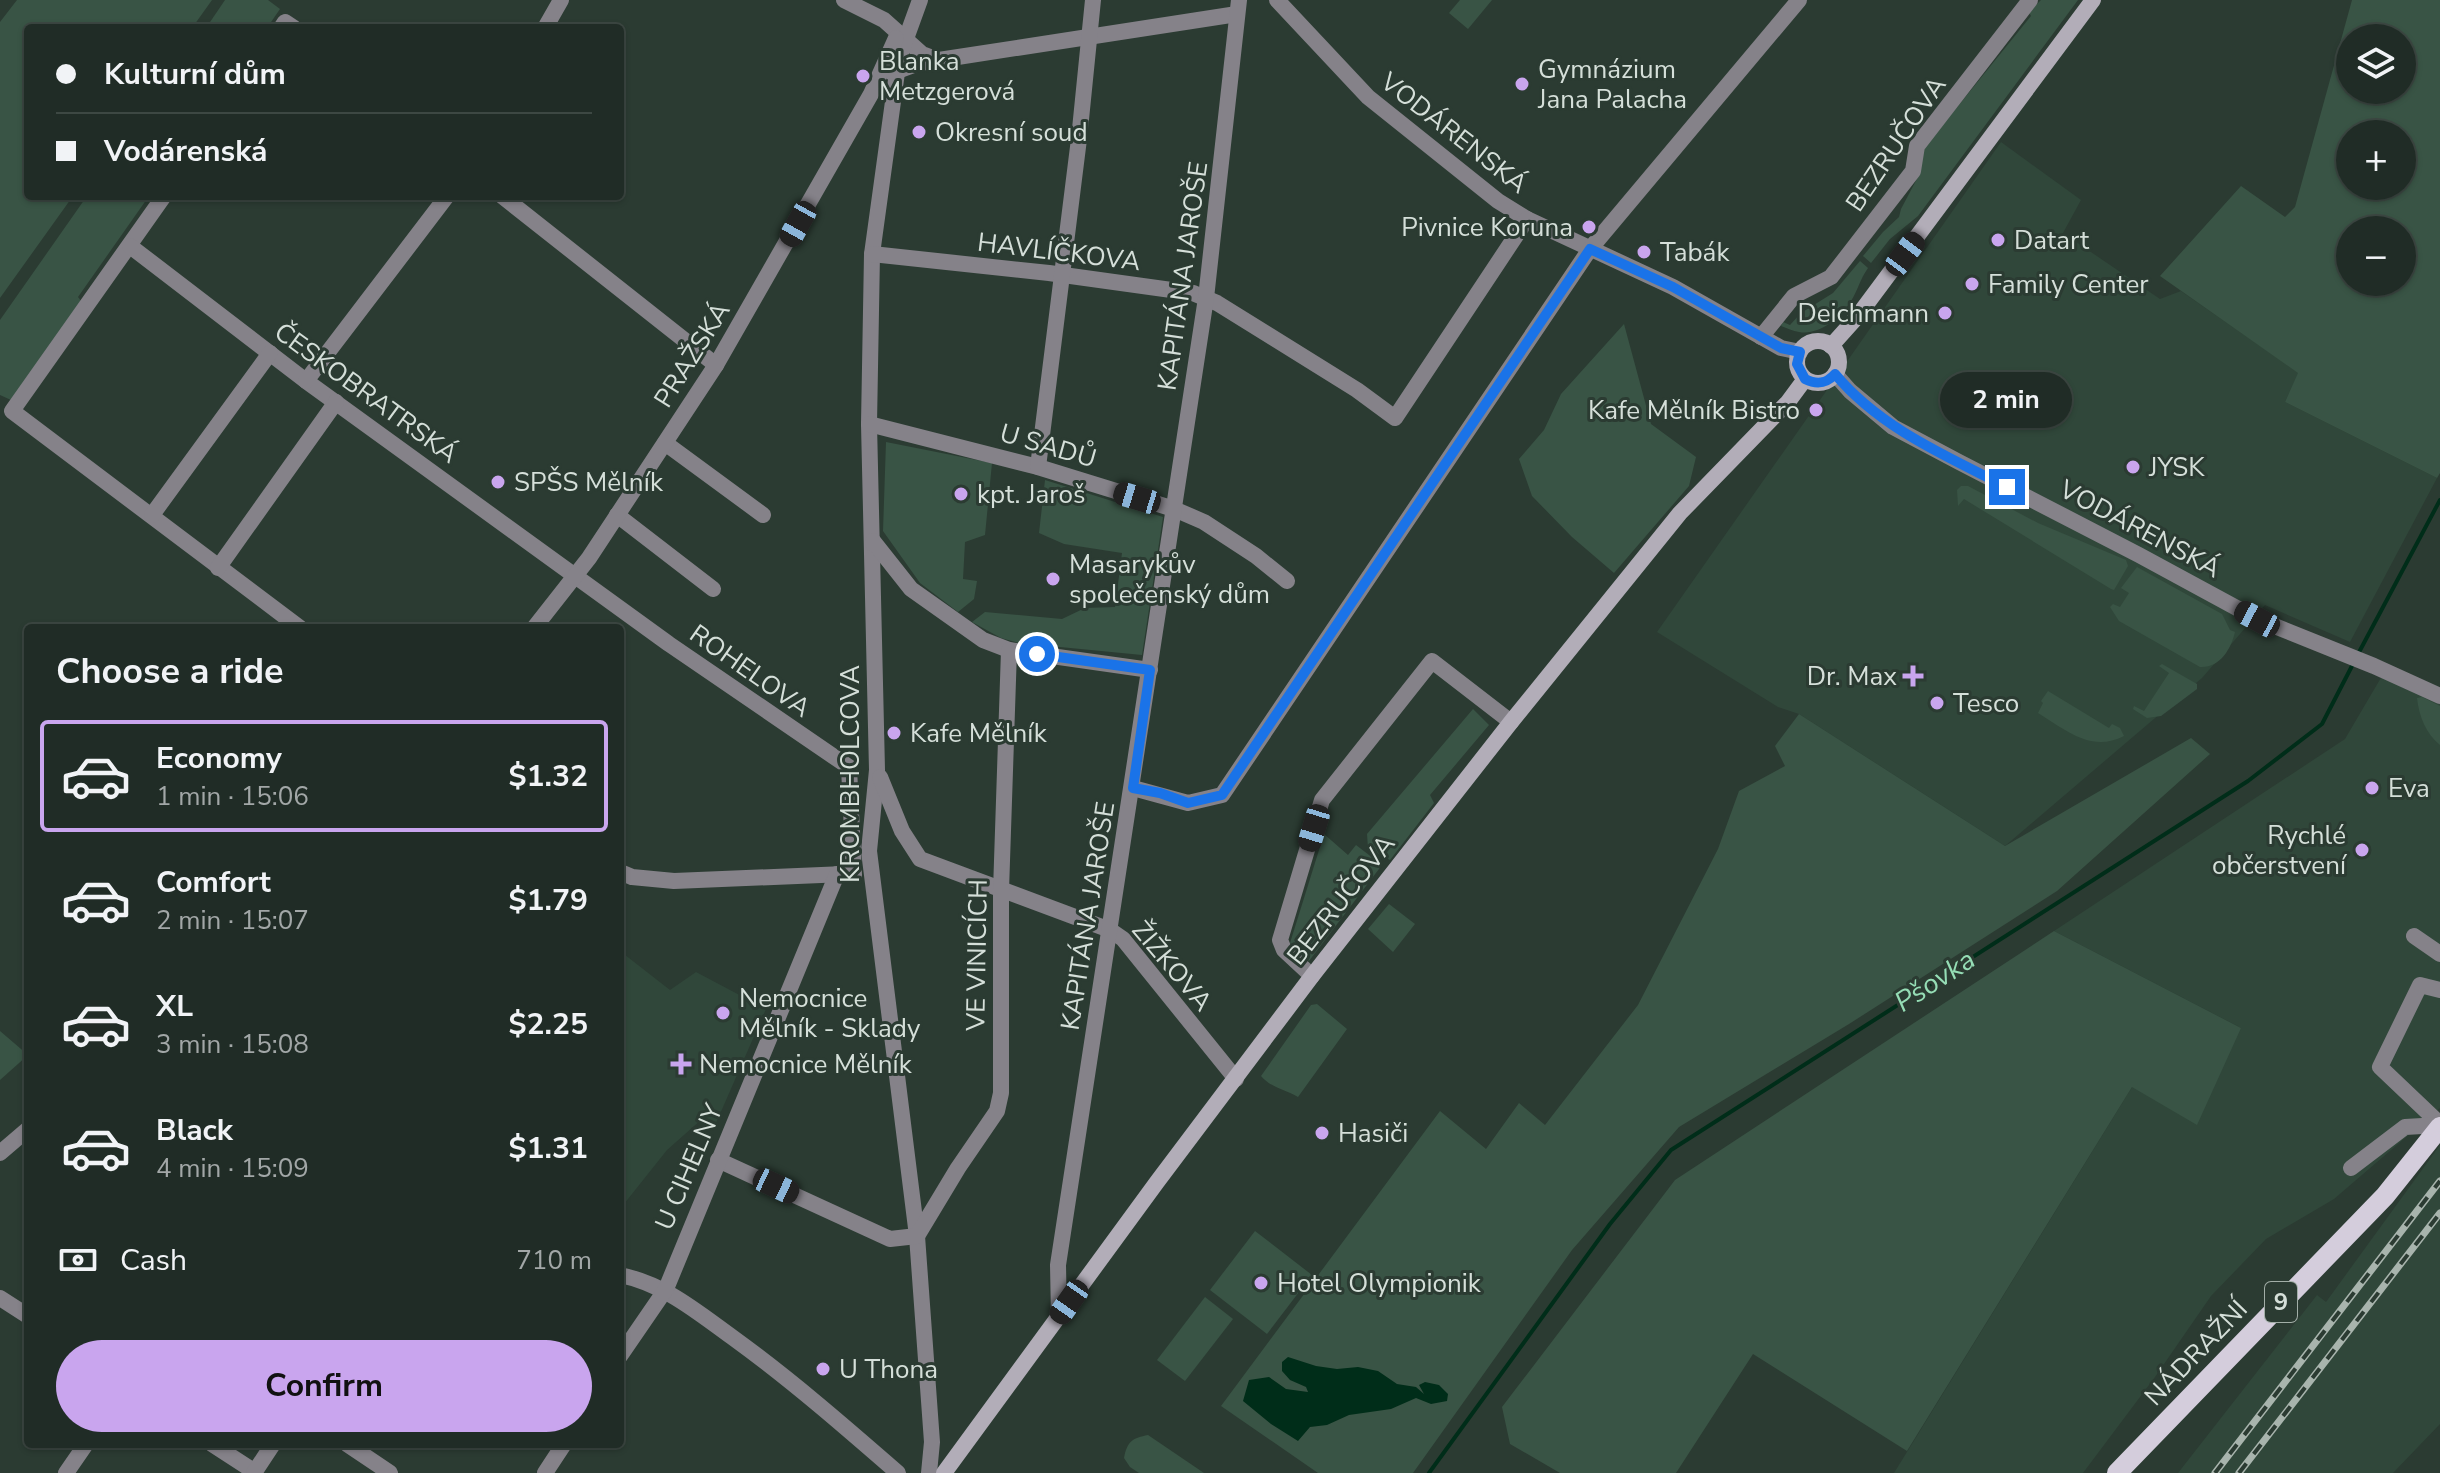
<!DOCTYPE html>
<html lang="en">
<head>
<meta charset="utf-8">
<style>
	body { margin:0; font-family:"Nunito Sans",sans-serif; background:#28342e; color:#f1f3f6; height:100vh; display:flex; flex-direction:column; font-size:30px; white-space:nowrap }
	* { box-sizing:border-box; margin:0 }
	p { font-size:26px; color:#a2a7a7 }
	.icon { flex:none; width:44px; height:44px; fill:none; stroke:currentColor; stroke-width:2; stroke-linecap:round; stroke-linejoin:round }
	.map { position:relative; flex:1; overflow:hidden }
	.sheet { position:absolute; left:24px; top:624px; width:600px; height:824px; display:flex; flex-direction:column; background:#202c26; border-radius:8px; box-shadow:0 2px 6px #0004,0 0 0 2px #3d4843 }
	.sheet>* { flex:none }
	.banner { position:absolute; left:24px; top:24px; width:600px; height:176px; border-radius:8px; box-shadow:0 2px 6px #0004,0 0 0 2px #3d4843; display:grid; align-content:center; height:176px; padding:0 32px; background:#202c26 }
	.fabs { position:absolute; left:2336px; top:24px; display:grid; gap:16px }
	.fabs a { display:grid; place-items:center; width:80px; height:80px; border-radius:50%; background:#202c26; box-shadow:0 2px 6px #0004,0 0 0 2px #3d4843; font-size:40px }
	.end { position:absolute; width:36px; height:36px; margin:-18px; border:10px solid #1a73e8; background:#fff; box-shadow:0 0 0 4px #fff }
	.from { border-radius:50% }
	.bubble { position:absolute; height:56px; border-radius:28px; background:#202c26; box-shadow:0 2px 6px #0004,0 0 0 2px #3d4843; font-size:26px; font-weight:700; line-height:56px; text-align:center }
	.car { position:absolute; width:24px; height:48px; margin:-24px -12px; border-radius:10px; box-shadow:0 0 6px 2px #0007; background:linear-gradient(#222 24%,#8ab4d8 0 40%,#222 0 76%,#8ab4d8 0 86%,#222 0) }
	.banner b { display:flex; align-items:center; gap:28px; height:76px; font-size:30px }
	.banner b+b { border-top:2px solid #3d4843 }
	.banner i { width:20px; height:20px; background:#f1f3f6 }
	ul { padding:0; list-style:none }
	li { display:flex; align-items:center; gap:24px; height:112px; margin:0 16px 12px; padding:0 16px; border:4px solid transparent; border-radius:8px }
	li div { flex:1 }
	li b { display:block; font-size:30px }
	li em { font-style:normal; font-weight:700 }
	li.selected { border-color:#c9a5ee }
	li>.icon { width:72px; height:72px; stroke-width:1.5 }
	h2 { padding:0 32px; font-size:36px; line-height:96px }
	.pay { display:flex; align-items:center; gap:20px; height:88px; padding:0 32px; font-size:30px }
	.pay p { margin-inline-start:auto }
	.action { display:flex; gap:16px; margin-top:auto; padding:16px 32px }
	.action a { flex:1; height:92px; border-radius:48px; background:#c9a5ee; color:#111; font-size:32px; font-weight:700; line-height:92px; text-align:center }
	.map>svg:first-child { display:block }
</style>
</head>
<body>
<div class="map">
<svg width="2440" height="1473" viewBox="0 0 2440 1473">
	<rect width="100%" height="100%" fill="#2b3b32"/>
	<!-- built -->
	<g fill="#30473a">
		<polygon points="2001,142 2081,200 2063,233 2160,299 2181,291 2299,373 2285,402 2437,478 2350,642 2265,605 2202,678 2005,846 1799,714 1778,707 1657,632"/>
		<polygon points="2382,676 2440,704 2440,1108 2334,1199 2266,1239 2211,1296 2155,1377 2083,1473 1894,1473 2132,1087 2241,1028 2054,931 2345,739"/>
		<polygon points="620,951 670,990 696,972 766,1009 716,1123 702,1119 667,1150 620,1209"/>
		<polygon points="2440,1145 2440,1424 2393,1473 2178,1473 2317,1295 2326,1302"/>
	</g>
	<!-- green -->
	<g fill="#395445" fill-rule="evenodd">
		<polygon points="17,0 212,0 192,28 28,28 28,196 73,196 0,298 0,22"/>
		<polygon points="225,0 268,0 280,9 267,28 206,28"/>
		<polygon points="1460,0 1492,0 1468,29 1449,13"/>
		<polygon points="2041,0 2078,0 1918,216 1890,239 1871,263 1863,256 1883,232 1899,217 1901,209 1919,175 1924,148 2031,16 2029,12"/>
		<path d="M2352,0H2440V473L2437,478L2285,402L2298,373L2160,276L2241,186L2285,217L2295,207ZM2350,38H2402V90H2350ZM2402,134V186H2350V134ZM2350,230H2402V282H2350Z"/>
		<polygon points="87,196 149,196 78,297 81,301 11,400 0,395 0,320"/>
		<path d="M1860,261L1868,268C1860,279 1858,290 1851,301C1842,317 1818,336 1799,332C1793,331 1787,328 1781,326L1783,322L1790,325L1801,313L1833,293Z"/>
		<polygon points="1624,324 1651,424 1696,457 1689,486 1614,573 1572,537 1532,496 1519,459 1544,430 1561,394"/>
		<polygon points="886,442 992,463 985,535 965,542 963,579 977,581 974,599 958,612 920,583 883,531"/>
		<polygon points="1045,480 1163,517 1142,655 1019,643 1001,638 972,622 985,612 1062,619 1085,608 1115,607 1122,553 1064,544 1039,533"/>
		<polygon points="1961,486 1968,486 2038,523 2126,560 2128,566 2114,590 2111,589 1964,499 1958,506 1957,490"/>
		<path d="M2137,567L2222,614L2230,630L2235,632C2231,649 2220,668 2200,667L2119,621L2110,607L2113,604L2120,607L2129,593L2121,588Z"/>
		<polygon points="2162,664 2197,684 2197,689 2161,716 2147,718 2133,709 2134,706 2144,711 2169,673 2159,666"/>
		<path d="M2048,691L2109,728L2112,724L2120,728L2124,736C2091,753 2066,730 2038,713L2043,703L2041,701Z"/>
		<path d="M2422,697L2440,706V745C2426,734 2419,716 2417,698Z"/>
		<polygon points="1473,709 1489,725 1430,795 1434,803 1390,860 1368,848 1367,834"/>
		<polygon points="1799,714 2005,846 2191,738 2210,754 2057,891 1849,1024 1679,1127 1572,1250 1413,1473 1318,1473 1221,1406 1440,1111 1486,1149 1519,1103 1545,1125 1638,1005 1718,849 1739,791 1785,766 1775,746"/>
		<polygon points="1324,834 1348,855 1356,845 1382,865 1309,961 1296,952 1290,943"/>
		<polygon points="1389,904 1415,924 1393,952 1368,929"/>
		<polygon points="2054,931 2241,1028 2197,1125 2132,1087 1907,1451 1753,1354 1676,1473 1560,1473 1510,1444 1502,1407 1675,1180"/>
		<path d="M1317,1004L1347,1029L1298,1097C1285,1089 1271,1088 1261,1076L1311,1005Z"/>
		<polygon points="0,1031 28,1055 0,1080"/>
		<polygon points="1255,1231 1312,1275 1267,1334 1210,1290"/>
		<polygon points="1205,1297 1233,1319 1185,1381 1157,1360"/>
		<path d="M1148,1435L1204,1473H1139L1130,1467L1124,1458C1127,1441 1133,1438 1148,1435Z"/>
	</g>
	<!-- water -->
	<polygon fill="#002d19" points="1288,1357 1316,1366 1337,1369 1358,1367 1378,1371 1397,1384 1416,1387 1424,1394 1419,1385 1425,1382 1439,1385 1448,1394 1447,1401 1431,1404 1416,1398 1391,1409 1349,1415 1327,1425 1310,1427 1298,1441 1271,1424 1243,1401 1249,1380 1269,1377 1286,1389 1308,1392 1306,1387 1290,1380 1282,1371 1282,1362"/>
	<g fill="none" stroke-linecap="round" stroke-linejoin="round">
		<!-- stream -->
		<g stroke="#002d19" stroke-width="4">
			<polyline points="2357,656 2440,500"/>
			<polyline points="1429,1473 1610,1224 1671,1150 2248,781 2322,724 2353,664"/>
		</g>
		<!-- street -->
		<g stroke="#858289" stroke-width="16">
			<polyline points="844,0 884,20 922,54 938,60"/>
			<polyline points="920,0 899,58 872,254 869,424 877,770 869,851 917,1236 932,1442 929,1473"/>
			<polyline points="1277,0 1368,97 1498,201 1527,219 1673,287 1781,348 1800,352"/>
			<polyline points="281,28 285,22 294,28"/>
			<polyline points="545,28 561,0"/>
			<polyline points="892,73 919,63 1237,14"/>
			<polyline points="164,196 12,411 300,628"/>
			<polyline points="502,196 716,365"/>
			<polyline points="130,246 306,381 669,644 849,767 854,875"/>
			<polyline points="872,254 1049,273 1193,293 1217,303 1357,390 1395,418 1527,219"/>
			<polyline points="1761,337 1794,296 1831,277 1913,171 1917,146 2030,0"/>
			<polyline points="1835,374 1850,391 1893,427 1959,462 2139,555 2257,619 2374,666 2440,696"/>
			<polyline points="306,381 447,196"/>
			<polyline points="869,424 1038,467 1174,509 1204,522 1256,556 1287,581"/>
			<polyline points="665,443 763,515"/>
			<polyline points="1038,467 1079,139 1093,0"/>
			<polyline points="152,515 270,353"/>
			<polyline points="617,515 713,589"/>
			<polyline points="873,544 873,541 911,589 983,640 1009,650 1150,670"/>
			<polyline points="218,568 336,402"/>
			<polyline points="534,628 589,558 716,365 871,94 896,38"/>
			<polyline points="880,777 902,831 920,859 1110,930 1123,939 1236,1079"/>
			<polyline points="1133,788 1188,803 1222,795 1590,249 1799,0"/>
			<polyline points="620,872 632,877 674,881 845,874"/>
			<polyline points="2414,936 2440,954"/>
			<polyline points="1312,976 1284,950 1280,940 1322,800 1432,661 1511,722"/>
			<polyline points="2440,990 2420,985 2380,1067 2440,1124"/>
			<polyline points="0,1153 28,1129"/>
			<polyline points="718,1160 890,1239 917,1236 958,1168 997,1111 1001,1093 1001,891 1009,650"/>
			<polyline points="2351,1168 2405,1127 2440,1125"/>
			<path d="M620,1275C664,1284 696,1311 732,1337C790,1379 844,1426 898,1473"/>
			<polyline points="0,1298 28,1316"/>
			<polyline points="1059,1317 1058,1265 1206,298 1239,0"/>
			<polyline points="620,1356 666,1289 837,874"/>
			<polyline points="212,1444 255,1472"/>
			<polyline points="347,1444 390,1473"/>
			<polyline points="66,1473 86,1444"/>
			<polyline points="254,1473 273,1444"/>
			<polyline points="545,1473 564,1444"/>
		</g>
		<!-- secondary -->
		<g stroke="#b2adb8" stroke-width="16">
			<circle cx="1818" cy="362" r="21"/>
			<polyline points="1831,346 1857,317 2093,0"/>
			<polyline points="944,1473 1157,1182 1312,976 1511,722 1680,513 1788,402 1805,379"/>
		</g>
		<!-- primary -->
		<polyline stroke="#d4cddc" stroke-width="20" points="2117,1473 2385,1196 2440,1127"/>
		<defs>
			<g id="rail">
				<polyline points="2215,1473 2440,1181"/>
				<polyline points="2239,1473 2440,1213"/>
			</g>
		</defs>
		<!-- rail casing -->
		<use href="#rail" stroke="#a8b4ad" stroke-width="7"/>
		<!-- rail -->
		<use href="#rail" stroke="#2b3b32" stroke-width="4" stroke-dasharray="12" stroke-linecap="butt"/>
	</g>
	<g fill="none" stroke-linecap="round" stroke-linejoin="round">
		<!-- route -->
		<path stroke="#1a73e8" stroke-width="10" d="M1037,654L1150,670L1133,788L1160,793L1188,803L1222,795L1590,249L1673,287L1781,348L1800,352L1797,364L1805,379C1817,385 1826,384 1835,374C1880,428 1946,456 2007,487"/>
	</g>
	<!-- markers -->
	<g fill="#c9a5ee" stroke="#2b3b32" stroke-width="3">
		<circle cx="863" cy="76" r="8"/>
		<circle cx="1522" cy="84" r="8"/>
		<circle cx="919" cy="132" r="8"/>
		<circle cx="1589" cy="227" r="8"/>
		<circle cx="1998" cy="240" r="8"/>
		<circle cx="1644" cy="252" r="8"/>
		<circle cx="1972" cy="284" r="8"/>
		<circle cx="1945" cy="313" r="8"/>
		<circle cx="1816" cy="410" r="8"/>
		<circle cx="2133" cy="467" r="8"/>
		<circle cx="498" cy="482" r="8"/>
		<circle cx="961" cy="494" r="8"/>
		<circle cx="1053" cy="579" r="8"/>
		<path d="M1909 664h8v8h8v8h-8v8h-8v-8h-8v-8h8z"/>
		<circle cx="1937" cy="703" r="8"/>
		<circle cx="894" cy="733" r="8"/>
		<circle cx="2372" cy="788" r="8"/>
		<circle cx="2362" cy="850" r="8"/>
		<circle cx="723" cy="1013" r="8"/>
		<path d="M677 1052h8v8h8v8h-8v8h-8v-8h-8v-8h8z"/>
		<circle cx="1322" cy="1133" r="8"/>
		<circle cx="1261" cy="1283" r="8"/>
		<circle cx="823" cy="1369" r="8"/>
	</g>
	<g text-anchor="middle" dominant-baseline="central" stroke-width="6" stroke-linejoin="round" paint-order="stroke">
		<!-- shield labels -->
		<rect fill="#2b3b32" stroke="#a2aea7" stroke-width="2" x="2265" y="1282" width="32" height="40" rx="6"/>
		<g font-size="24" font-weight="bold" fill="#d5dfd9">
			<text x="2281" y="1302">9</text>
		</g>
		<!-- poi labels -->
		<g font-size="26" fill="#d5dfd9" stroke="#2b3b32" text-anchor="start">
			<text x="879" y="61">Blanka<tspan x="879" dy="30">Metzgerová</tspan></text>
			<text x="1538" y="69">Gymnázium<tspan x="1538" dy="30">Jana Palacha</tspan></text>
			<text x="935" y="132">Okresní soud</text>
			<text x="1573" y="227" text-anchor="end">Pivnice Koruna</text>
			<text x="2014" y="240">Datart</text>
			<text x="1660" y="252">Tabák</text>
			<text x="1988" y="284">Family Center</text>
			<text x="1929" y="313" text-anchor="end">Deichmann</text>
			<text x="1800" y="410" text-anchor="end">Kafe Mělník Bistro</text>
			<text x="2149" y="467">JYSK</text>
			<text x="514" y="482">SPŠS Mělník</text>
			<text x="977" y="494">kpt. Jaroš</text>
			<text x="1069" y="564">Masarykův<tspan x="1069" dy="30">společenský dům</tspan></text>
			<text x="1897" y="676" text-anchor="end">Dr. Max</text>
			<text x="1953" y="703">Tesco</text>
			<text x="910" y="733">Kafe Mělník</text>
			<text x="2388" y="788">Eva</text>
			<text x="2346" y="835" text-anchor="end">Rychlé<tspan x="2346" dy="30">občerstvení</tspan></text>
			<text x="739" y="998">Nemocnice<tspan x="739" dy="30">Mělník - Sklady</tspan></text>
			<text x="699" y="1064">Nemocnice Mělník</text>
			<text x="1338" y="1133">Hasiči</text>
			<text x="1277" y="1283">Hotel Olympionik</text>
			<text x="839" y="1369">U Thona</text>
		</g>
		<!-- street labels -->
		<g font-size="26" fill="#d5dfd9" stroke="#2b3b32">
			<text transform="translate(1454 133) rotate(38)">VODÁRENSKÁ</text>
			<text transform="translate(1896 144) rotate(-56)">BEZRUČOVA</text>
			<text transform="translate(1059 252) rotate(7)">HAVLÍČKOVA</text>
			<text transform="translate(1183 276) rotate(-82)">KAPITÁNA JAROŠE</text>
			<text transform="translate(692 355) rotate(-58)">PRAŽSKÁ</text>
			<text transform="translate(366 393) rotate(36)">ČESKOBRATRSKÁ</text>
			<text transform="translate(1048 446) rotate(16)">U SADŮ</text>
			<text transform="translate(2140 529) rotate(28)">VODÁRENSKÁ</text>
			<text transform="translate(750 671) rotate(35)">ROHELOVA</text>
			<text transform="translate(850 774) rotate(-90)">KROMBHOLCOVA</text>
			<text transform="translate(1341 900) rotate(-52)">BEZRUČOVA</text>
			<text transform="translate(1088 916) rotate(-81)">KAPITÁNA JAROŠE</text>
			<text transform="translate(977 955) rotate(-89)">VE VINICÍCH</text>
			<text transform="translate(1172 966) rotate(50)">ŽIŽKOVA</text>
			<text transform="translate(689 1167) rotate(-67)">U CIHELNY</text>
			<text transform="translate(2196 1353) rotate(-46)">NÁDRAŽNÍ</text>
		</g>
		<!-- water labels -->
		<g font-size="28" font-style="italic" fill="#95ddb5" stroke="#2b3b32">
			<text transform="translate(1935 981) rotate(-33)">Pšovka</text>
		</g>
	</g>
</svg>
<div class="fabs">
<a><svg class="icon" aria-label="layers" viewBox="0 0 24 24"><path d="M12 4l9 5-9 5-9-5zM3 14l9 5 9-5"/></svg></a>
<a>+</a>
<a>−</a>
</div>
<i class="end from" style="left:1037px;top:654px"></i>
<i class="end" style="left:2007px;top:487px"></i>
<div class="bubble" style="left:1940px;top:372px;width:132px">2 min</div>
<i class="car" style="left:798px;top:224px;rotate:209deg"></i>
<i class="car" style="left:1905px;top:254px;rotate:37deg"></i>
<i class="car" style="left:1137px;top:498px;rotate:287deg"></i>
<i class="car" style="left:2257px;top:619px;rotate:298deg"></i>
<i class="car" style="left:1314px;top:828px;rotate:197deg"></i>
<i class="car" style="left:776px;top:1186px;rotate:115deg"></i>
<i class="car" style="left:1069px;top:1302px;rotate:215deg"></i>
<div class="banner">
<b><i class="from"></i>Kulturní dům</b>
<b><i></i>Vodárenská</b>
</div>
<section class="sheet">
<h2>Choose a ride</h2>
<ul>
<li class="selected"><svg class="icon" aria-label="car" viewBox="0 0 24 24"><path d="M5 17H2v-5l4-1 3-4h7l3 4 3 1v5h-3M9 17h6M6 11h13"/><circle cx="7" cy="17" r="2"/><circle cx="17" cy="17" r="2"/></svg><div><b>Economy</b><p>1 min · 15:06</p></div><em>$1.32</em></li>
<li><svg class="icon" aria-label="car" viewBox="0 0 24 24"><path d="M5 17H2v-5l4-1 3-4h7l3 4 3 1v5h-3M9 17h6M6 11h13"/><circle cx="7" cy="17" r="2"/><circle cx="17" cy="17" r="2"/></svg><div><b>Comfort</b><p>2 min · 15:07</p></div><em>$1.79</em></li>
<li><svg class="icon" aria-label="car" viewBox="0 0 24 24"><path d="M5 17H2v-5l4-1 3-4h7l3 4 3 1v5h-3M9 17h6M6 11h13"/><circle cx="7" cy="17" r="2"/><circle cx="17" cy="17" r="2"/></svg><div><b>XL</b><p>3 min · 15:08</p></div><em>$2.25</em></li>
<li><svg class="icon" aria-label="car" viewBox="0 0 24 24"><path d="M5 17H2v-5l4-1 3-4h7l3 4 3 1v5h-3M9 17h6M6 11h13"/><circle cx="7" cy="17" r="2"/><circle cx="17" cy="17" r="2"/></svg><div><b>Black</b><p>4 min · 15:09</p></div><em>$1.31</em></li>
</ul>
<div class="pay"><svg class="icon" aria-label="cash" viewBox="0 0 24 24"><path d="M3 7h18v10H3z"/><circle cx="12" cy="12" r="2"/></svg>Cash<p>710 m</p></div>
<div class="action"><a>Confirm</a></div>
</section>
</div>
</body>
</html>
